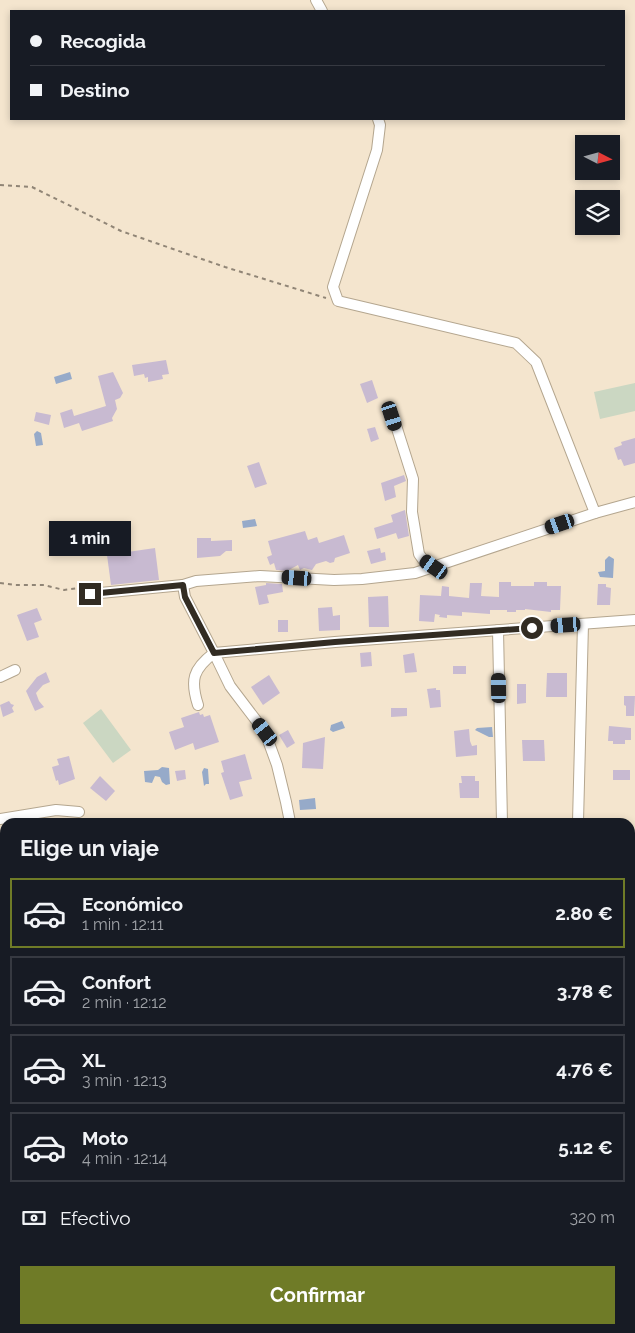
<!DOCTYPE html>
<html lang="es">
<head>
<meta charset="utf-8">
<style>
	body { margin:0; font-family:Raleway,sans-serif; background:#20242c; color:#f1f3f6; height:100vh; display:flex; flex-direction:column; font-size:19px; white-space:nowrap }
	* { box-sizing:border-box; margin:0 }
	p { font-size:16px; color:#9ea1a6 }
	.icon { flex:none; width:28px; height:28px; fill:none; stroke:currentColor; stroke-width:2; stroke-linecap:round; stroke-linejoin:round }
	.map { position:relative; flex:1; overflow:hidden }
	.side { position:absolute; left:0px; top:818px; width:635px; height:516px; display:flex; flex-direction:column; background:#171b24; border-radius:15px 15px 0 0; box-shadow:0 2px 8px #0003 }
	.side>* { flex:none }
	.banner { position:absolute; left:10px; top:10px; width:615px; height:110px; border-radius:0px; box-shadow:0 2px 8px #0003; display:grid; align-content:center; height:110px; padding:0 20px; background:#171b24 }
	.needle { width:32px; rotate:96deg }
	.controls { position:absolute; left:575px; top:135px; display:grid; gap:10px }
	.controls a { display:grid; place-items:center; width:45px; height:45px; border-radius:0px; background:#171b24; box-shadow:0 2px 8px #0003; font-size:25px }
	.end { position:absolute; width:22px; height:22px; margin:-11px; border:6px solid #322c23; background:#fff; box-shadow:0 0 0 2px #fff }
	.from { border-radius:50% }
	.bubble { position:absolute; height:35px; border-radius:0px; background:#171b24; box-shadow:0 2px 8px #0003; font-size:16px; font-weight:700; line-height:35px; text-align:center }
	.car { position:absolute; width:15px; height:30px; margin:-15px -8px; border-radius:6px; box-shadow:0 0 4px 1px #0007; background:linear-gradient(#222 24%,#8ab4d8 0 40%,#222 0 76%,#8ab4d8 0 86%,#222 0) }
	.banner b { display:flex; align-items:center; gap:18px; height:48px; font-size:19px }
	.banner b+b { border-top:1px solid #363941 }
	.banner i { width:12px; height:12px; background:#f1f3f6 }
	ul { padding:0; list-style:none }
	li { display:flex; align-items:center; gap:15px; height:70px; margin:0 10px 8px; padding:0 10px; border:2px solid #363941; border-radius:0px }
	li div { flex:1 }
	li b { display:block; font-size:19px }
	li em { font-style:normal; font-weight:700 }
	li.on { border-color:#6f7b27 }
	li>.icon { width:45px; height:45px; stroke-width:1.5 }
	h2 { padding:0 20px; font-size:22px; line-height:60px }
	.pay { display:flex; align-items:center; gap:12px; height:55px; padding:0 20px; font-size:19px }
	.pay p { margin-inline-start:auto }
	.action { display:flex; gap:10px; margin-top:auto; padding:10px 20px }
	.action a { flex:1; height:58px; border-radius:0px; background:#6f7b27; color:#fff; font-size:20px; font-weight:700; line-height:58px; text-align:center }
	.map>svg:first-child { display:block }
</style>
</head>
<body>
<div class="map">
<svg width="635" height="1333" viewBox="0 0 635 1333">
	<rect width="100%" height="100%" fill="#f4e5ce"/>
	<!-- green -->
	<g fill="#cbd7c2">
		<polygon points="635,383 635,411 600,419 594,392"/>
		<polygon points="101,709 131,750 113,763 83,723"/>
		<polygon points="0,1195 5,1195 5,1267 0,1265"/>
		<polygon points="459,1329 526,1329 528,1333 462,1333"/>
	</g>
	<!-- water -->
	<g fill="#96aac9">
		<polygon points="70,372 72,379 56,384 54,377"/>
		<polygon points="37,431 41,433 43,445 36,446 34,434"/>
		<polygon points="255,519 257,526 243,528 242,521"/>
		<polygon points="609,556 614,559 613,578 600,577 598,572 605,571 605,560"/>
		<polygon points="342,721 345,728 333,732 330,730 331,725"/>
		<polygon points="492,727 493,737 489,737 475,730 477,728"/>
		<polygon points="162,767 169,768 170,784 166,785 162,782 160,777 155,776 152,783 145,782 144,771 158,770"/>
		<polygon points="204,768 208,769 209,784 206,784 204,786 202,772"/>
		<polygon points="315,798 316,809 300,810 299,800"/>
	</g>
	<!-- building -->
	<g fill="#c8bad1">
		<polygon points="166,360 169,374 162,375 163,379 148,382 148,377 145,378 144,374 134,376 132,365"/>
		<polygon points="113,372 123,393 120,398 115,400 117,409 112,418 113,421 82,431 79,423 64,428 60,413 72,409 74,416 106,406 98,376"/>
		<polygon points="372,380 378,398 367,403 360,384"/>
		<polygon points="36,412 51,415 49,425 34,421"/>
		<polygon points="375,427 379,439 371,442 367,429"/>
		<polygon points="635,438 635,463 624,466 621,459 618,460 614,448 622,445 621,442"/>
		<polygon points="259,462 267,484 255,488 247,466"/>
		<polygon points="404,475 406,481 394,486 396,497 385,501 381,483"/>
		<polygon points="405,510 409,536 398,539 396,533 377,539 374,528 393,522 391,515"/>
		<polygon points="305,531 308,540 317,537 319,543 344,535 350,553 335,558 334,562 330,563 326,561 316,564 312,570 304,568 300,570 298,565 287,571 276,570 274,563 270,565 267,557 272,555 268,541"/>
		<polygon points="197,538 211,538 211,541 232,540 232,551 226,551 220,556 197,558"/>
		<polygon points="155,548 159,580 111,585 107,555"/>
		<polygon points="380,548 381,553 385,552 386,560 371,564 367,551"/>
		<polygon points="499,582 511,582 511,586 534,586 534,582 547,582 547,586 561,586 560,610 551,610 551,612 525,609 525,610 516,610 516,612 507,612 507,610 490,610 490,614 462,612 462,616 447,615 447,618 439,617 440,615 435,614 434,622 419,621 420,595 441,596 442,586 449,587 449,596 469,598 470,583 482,583 481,596 499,597"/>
		<polygon points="266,583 282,584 283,592 267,595 269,603 259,605 255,587 266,585"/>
		<polygon points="598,584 606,584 606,587 611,588 610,605 597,605"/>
		<polygon points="388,596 389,627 369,627 368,597"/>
		<polygon points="332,607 333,616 340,615 340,630 319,631 318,608"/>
		<polygon points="37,608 42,620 34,623 39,637 27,641 17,615"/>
		<rect x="278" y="620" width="10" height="12"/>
		<polygon points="371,652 372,666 361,667 360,653"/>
		<polygon points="414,653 417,672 405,673 403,655"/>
		<rect x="453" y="666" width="13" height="8"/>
		<polygon points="46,672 50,682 43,685 36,693 39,701 44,707 35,711 26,691 37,677"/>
		<polygon points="547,673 567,673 567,697 546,697"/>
		<polygon points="269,675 280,693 263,705 251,687"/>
		<polygon points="517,684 526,684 526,703 517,704"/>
		<polygon points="436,688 436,690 440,690 441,707 430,708 427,689"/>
		<polygon points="624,696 635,696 634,716 626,716 626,706 624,705"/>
		<polygon points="9,701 11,704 14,705 12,708 14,712 3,717 0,705"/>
		<polygon points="391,708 407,708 407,716 391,717"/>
		<polygon points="199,712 200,715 203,714 204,717 210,715 219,742 195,750 193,743 175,750 169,732 184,727 181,718"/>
		<polygon points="609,726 631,728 631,740 625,740 625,744 613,744 613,741 608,741"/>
		<polygon points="469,729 470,741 472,746 477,745 477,755 456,757 454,731"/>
		<polygon points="288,730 295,743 287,748 279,735"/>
		<polygon points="325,737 323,769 302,768 303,743"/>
		<polygon points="522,740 544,740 545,761 523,761"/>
		<polygon points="245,754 252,779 239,782 243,796 230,800 221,773 224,772 221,761"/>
		<polygon points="69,756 75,779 59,785 58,780 56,781 52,767 59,765 57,759"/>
		<polygon points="185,770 186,779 177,781 175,771"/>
		<rect x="613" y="770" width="17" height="10"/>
		<polygon points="100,776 115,791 106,801 90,788"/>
		<polygon points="461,776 475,776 475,781 479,781 479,798 460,798 459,783 462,783"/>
	</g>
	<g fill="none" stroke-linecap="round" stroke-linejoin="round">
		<defs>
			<g id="street">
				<polyline points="316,0 322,11"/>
				<polyline points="378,119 380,125 377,150 333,287 338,301 516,343 536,362 595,513 635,502"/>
				<polyline points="393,416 413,479 412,512 419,554 424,561 433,567"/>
				<polyline points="90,594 183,585"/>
				<polyline points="498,630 502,822"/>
				<polyline points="0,677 15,670"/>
				<path d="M198,705C190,680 193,669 214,653L185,597L183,585L196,581L260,576L334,580L362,579L415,573L595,513"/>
				<polyline points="0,819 56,810 79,812"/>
				<polyline points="290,822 286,802 277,765 265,732 230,686 214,653 335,642 635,620"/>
				<polyline points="578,822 583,624"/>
				<polyline points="630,864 635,865"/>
				<polyline points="0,978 2,987"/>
				<polyline points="630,1116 635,1115"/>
				<polyline points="0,1134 5,1134"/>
				<polyline points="630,1235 635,1235"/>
				<polyline points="0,1275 5,1276"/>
				<polyline points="631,1289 635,1302"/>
				<polyline points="216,1329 222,1333"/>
				<polyline points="317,1329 320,1333"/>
				<polyline points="387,1329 390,1333"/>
				<polyline points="456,1329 459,1333"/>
				<polyline points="527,1329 528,1333"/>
				<polyline points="582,1329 583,1333"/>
				<polyline points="270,1333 280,1329"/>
			</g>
		</defs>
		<!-- street casing -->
		<use href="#street" stroke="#b4a68f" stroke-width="12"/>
		<!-- path -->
		<g stroke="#908576" stroke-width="2" stroke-dasharray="4 4" stroke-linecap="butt">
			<polyline points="0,185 32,187 121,231 225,267 326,298"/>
			<polyline points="0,583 15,585 44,585 64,590 80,588 83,590"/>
			<polyline points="630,1058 635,1056"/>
		</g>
		<!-- street -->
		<use href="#street" stroke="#fff" stroke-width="10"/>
	</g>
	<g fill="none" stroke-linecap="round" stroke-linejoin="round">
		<!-- route -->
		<polyline stroke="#322c23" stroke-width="6" points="90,594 183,585 185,597 214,653 335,642 532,628"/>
	</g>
</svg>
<div class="controls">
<a><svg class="needle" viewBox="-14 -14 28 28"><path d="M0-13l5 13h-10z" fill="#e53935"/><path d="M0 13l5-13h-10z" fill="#9ea1a6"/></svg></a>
<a><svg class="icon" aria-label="layers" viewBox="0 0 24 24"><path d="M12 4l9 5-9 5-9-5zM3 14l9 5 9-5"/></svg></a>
</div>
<i class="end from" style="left:532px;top:628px"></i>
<i class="end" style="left:90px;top:594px"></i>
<div class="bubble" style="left:49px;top:521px;width:82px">1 min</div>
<i class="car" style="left:392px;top:416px;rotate:162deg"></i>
<i class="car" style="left:560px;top:524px;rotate:251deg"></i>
<i class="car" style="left:434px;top:567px;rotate:305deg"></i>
<i class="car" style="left:297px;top:578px;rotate:274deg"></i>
<i class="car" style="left:566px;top:625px;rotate:266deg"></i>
<i class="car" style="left:499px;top:688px;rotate:359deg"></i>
<i class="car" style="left:265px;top:732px;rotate:323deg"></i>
<div class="banner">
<b><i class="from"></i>Recogida</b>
<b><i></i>Destino</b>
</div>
<section class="side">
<h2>Elige un viaje</h2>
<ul>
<li class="on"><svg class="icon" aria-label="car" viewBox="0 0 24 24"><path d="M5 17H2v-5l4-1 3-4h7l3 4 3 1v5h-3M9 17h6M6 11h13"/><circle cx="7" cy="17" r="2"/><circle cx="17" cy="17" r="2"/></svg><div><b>Económico</b><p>1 min · 12:11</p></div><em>2.80 €</em></li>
<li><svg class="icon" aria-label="car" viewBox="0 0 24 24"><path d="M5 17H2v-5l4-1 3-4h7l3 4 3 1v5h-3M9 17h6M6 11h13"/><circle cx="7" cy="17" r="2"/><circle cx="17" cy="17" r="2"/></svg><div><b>Confort</b><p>2 min · 12:12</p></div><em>3.78 €</em></li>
<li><svg class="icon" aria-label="car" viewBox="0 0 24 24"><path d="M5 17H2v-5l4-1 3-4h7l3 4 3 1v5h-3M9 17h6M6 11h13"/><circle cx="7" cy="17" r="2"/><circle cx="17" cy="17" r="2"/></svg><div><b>XL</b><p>3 min · 12:13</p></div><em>4.76 €</em></li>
<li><svg class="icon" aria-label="car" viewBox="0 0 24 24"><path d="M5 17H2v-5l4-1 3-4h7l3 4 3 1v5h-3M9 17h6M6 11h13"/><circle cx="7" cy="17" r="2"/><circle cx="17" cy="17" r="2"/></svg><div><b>Moto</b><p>4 min · 12:14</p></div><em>5.12 €</em></li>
</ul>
<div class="pay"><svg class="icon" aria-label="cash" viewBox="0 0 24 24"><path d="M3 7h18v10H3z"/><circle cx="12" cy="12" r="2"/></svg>Efectivo<p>320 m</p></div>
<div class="action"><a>Confirmar</a></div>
</section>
</div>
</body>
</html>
